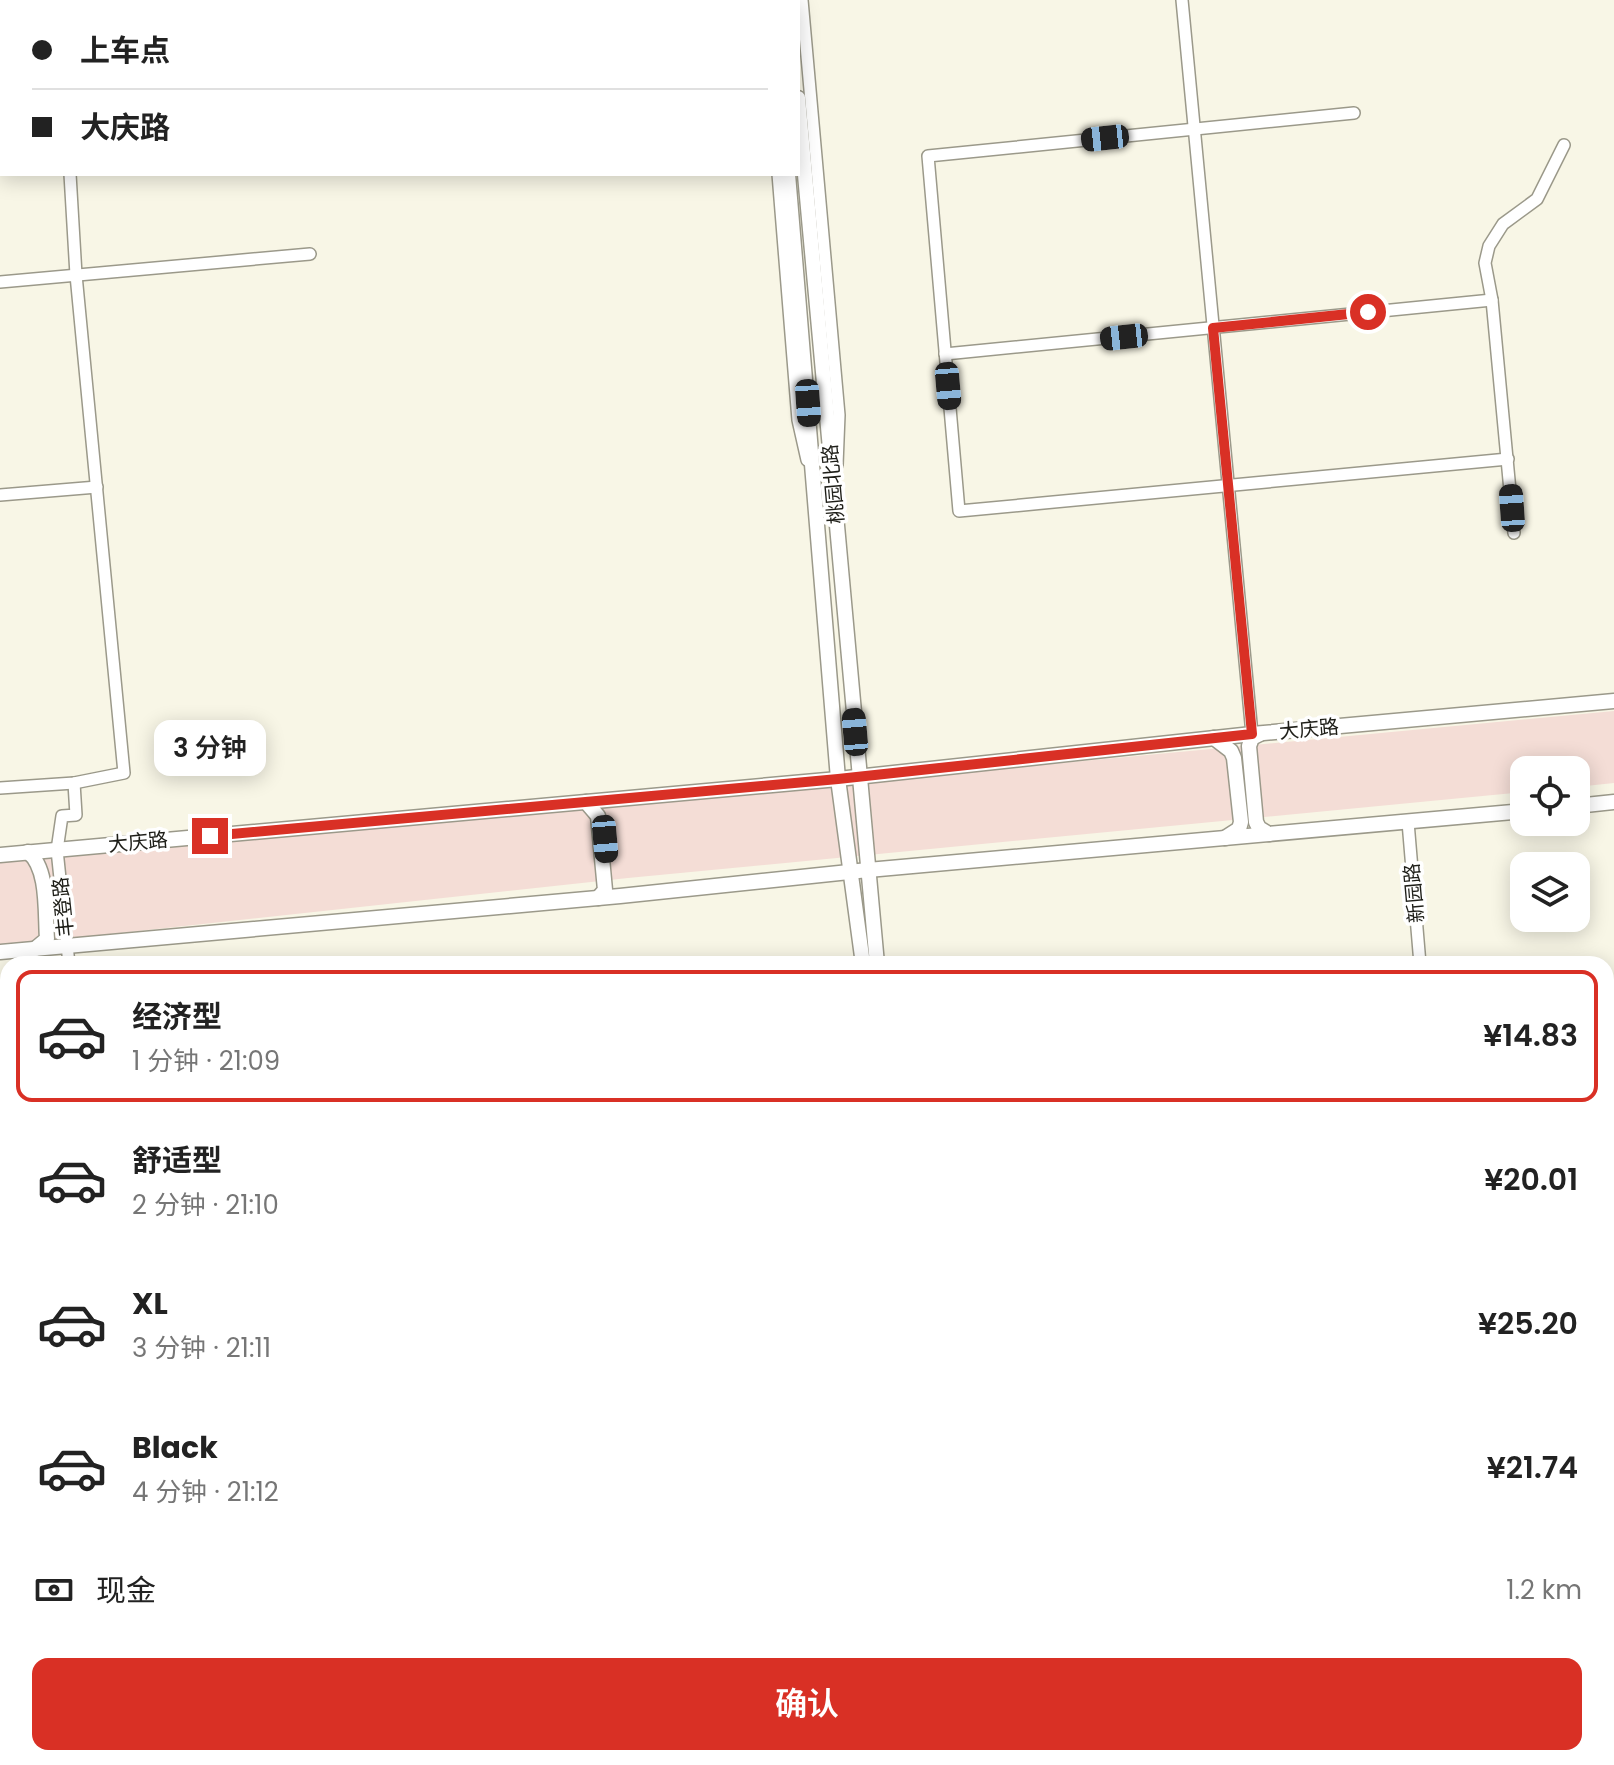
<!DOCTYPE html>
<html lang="zh">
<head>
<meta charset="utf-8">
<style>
	body { margin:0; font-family:Poppins,"Noto Sans SC",sans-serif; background:#f2f2f2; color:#222; height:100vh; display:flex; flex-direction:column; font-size:30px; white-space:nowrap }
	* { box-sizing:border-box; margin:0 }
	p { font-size:26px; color:#767676 }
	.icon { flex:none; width:44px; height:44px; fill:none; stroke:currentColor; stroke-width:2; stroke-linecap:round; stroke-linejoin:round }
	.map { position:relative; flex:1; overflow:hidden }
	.details { position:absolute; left:0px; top:956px; width:1614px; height:810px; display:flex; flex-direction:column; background:#fff; border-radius:24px 24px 0 0; box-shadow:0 4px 20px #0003 }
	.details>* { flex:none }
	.guide { position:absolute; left:0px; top:0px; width:800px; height:176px; box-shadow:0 4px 20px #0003; display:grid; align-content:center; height:176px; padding:0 32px; background:#fff }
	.fabs { position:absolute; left:1510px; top:756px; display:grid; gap:16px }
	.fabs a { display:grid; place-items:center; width:80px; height:80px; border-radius:16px; background:#fff; box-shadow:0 4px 20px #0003; font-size:40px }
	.end { position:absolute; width:36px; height:36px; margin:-18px; border:10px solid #d93025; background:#fff; box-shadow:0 0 0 4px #fff }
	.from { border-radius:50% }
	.bubble { position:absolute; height:56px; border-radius:16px; background:#fff; box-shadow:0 4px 20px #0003; font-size:26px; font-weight:600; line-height:56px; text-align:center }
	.car { position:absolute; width:24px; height:48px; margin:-24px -12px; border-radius:10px; box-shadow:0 0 6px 2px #0007; background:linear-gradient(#222 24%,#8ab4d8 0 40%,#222 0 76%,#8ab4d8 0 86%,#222 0) }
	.guide b { display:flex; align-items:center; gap:28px; height:76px; font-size:30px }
	.guide b+b { border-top:2px solid #e0e0e0 }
	.guide i { width:20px; height:20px; background:#222 }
	ul { padding:14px 0 0; list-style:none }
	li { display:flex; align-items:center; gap:24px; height:132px; margin:0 16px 12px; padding:0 16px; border:4px solid transparent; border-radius:16px }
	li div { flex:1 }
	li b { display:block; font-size:30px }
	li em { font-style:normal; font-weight:600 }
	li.on { border-color:#d93025 }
	li>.icon { width:72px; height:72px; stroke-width:1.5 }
	.pay { display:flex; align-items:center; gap:20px; height:88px; padding:0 32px; font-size:30px }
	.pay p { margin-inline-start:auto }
	.button { display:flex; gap:16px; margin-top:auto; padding:16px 32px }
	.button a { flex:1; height:92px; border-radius:16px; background:#d93025; color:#fff; font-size:32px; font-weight:600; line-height:92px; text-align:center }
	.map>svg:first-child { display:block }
</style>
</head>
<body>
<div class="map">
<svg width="1614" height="1765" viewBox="0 0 1614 1765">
	<rect width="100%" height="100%" fill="#f8f6e6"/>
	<!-- green -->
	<polygon fill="#f4ddd6" points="1614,711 1614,783 1576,787 1576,770 1524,770 1524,792 628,878 0,946 0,863"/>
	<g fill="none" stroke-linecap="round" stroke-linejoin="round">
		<defs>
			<g id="minor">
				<polyline points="764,0 764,2"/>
				<polyline points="802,0 839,415 837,465"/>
				<polyline points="1182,0 1252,734"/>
				<polyline points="1354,113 928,156 959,511 1508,459"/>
				<polyline points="778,174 798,420 807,460"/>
				<polyline points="0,282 310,254"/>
				<polyline points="945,354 1492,300"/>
				<polyline points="0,495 97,487"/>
				<polyline points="1514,533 1492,300 1485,263 1489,246 1503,224 1537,199 1564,145"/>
				<polyline points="0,788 74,783 124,773 76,275 70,174"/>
				<polyline points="1408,822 1420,964"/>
				<polyline points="69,964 57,850 62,816 76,815 74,783"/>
				<polyline points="1606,1262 1614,1261"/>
				<polyline points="0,1285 8,1284"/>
				<polyline points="0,1554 8,1646"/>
				<polyline points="0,1699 8,1698"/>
				<polyline points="1606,1714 1614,1714"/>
				<polyline points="1606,1724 1614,1724"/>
				<polyline points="139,1758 140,1765"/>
				<polyline points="469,1765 552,1758"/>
				<polyline points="587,1765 672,1758"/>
				<polyline points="1503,1765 1533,1765"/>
			</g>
			<g id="major">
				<polyline points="772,0 772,2"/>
				<polyline points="789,0 789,2"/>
				<polyline points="798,98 877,964"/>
				<polyline points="788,174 838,779 863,964"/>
				<polyline points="1260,734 1252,738 1249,746 1256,822 1259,828 1269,834"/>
				<polyline points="1214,738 1231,751 1234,758 1241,822 1239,829 1225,838"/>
				<polyline points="586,802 598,816 605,890 598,898"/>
				<polyline points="1576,806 1614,802"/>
				<path d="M28,852C49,868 45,914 47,939L35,949"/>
				<polyline points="0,855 838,779 1252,734 1614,701"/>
				<polyline points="0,952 620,896 868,870 1524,811"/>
				<polyline points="941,1758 942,1765"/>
			</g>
		</defs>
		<!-- minor casing -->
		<use href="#minor" stroke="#9b998a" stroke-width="14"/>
		<!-- major casing -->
		<use href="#major" stroke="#9b998a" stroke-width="17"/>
		<!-- minor -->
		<use href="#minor" stroke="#fff" stroke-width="11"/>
		<!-- major -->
		<use href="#major" stroke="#fff" stroke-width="14"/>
	</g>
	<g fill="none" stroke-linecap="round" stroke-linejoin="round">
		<!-- route -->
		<polyline stroke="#d93025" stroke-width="10" points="210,836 838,779 1252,734 1213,328 1368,312"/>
	</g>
	<g text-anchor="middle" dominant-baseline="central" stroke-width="7" stroke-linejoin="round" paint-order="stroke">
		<!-- street labels -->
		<g font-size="20" fill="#1e1e18" stroke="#fff">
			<text transform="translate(833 484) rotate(-95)">桃园北路</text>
			<text transform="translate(1309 729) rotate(-5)">大庆路</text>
			<text transform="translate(138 842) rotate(-5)">大庆路</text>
			<text transform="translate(1414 893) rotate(-95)">新园路</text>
			<text transform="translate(63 907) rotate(-96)">丰登路</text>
		</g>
	</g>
</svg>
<div class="fabs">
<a><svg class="icon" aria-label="locate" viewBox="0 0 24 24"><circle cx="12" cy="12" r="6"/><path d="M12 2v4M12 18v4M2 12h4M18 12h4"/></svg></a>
<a><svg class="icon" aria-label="layers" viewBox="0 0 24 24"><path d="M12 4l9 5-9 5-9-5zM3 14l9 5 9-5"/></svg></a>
</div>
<i class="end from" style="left:1368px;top:312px"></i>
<i class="end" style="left:210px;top:836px"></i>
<div class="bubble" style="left:154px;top:720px;width:112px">3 分钟</div>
<i class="car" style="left:1105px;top:138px;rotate:264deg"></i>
<i class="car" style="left:1124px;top:337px;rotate:264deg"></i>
<i class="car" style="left:948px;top:386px;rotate:175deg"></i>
<i class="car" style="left:808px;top:403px;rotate:176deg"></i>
<i class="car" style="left:1512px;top:508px;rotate:356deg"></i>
<i class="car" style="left:855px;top:732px;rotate:355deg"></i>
<i class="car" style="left:605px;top:839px;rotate:175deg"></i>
<div class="guide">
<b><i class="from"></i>上车点</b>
<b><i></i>大庆路</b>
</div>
<section class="details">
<ul>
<li class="on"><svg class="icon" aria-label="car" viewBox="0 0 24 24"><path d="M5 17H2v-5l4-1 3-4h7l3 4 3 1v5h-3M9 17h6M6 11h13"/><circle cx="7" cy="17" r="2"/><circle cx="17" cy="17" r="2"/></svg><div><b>经济型</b><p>1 分钟 · 21:09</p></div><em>¥14.83</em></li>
<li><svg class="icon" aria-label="car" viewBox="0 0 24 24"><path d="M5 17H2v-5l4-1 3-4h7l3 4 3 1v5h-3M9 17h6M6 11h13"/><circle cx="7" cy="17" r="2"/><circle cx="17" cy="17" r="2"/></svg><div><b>舒适型</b><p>2 分钟 · 21:10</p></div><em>¥20.01</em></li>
<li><svg class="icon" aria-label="car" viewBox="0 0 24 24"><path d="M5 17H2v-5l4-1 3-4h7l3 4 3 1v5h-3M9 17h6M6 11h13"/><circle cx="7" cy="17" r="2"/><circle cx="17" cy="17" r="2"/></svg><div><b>XL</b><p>3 分钟 · 21:11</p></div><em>¥25.20</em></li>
<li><svg class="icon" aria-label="car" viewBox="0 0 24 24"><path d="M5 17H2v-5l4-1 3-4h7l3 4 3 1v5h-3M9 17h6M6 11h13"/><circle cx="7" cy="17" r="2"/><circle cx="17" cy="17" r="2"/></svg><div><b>Black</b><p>4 分钟 · 21:12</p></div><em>¥21.74</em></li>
</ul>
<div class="pay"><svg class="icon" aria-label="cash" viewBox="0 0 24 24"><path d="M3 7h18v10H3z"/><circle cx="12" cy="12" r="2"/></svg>现金<p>1.2 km</p></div>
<div class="button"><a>确认</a></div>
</section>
</div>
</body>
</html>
